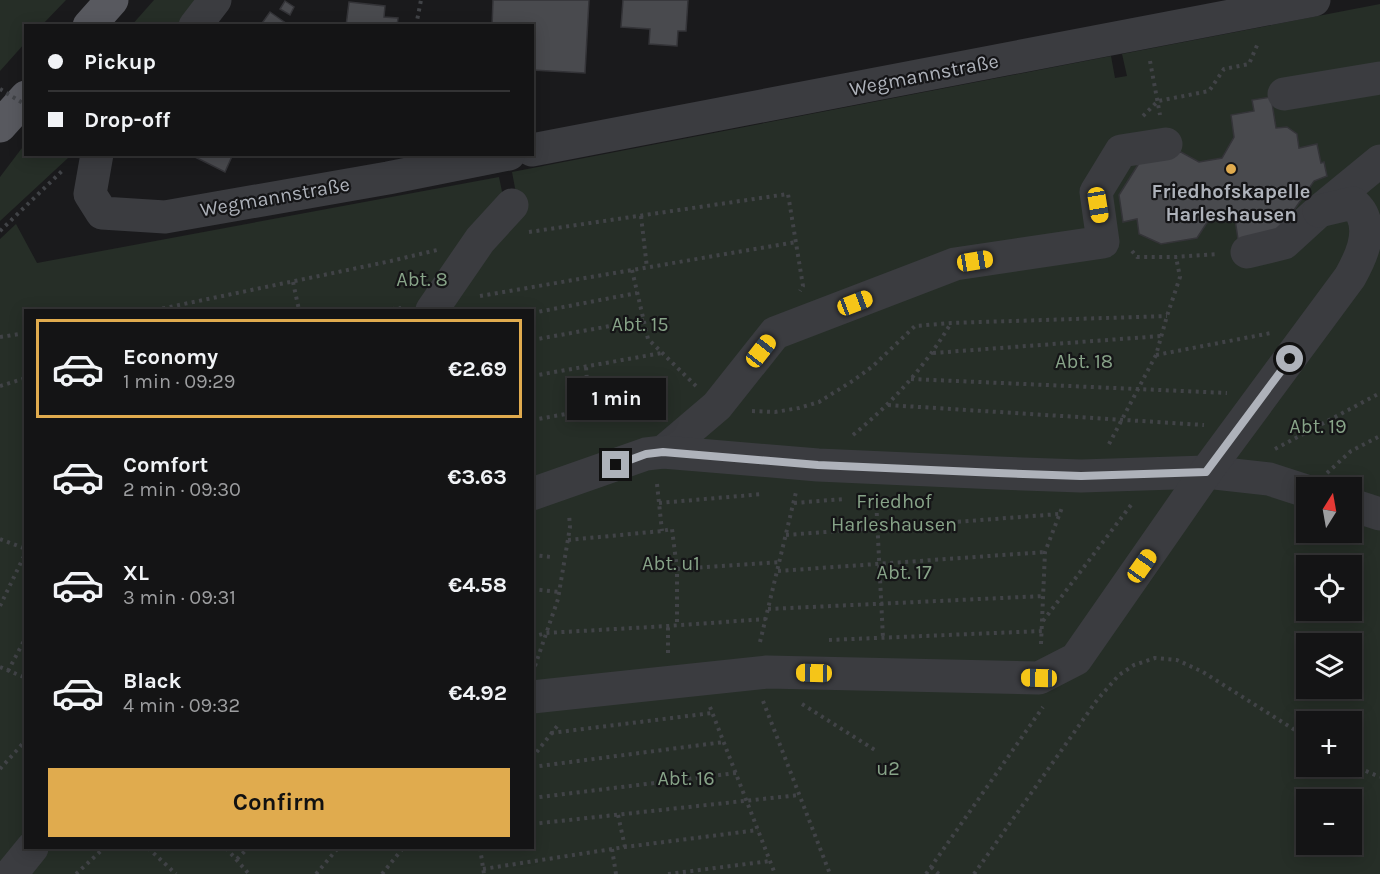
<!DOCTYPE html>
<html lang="en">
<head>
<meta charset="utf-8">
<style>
	body { margin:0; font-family:Karla,sans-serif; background:#1d1d1e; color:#f1f3f6; height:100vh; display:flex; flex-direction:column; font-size:22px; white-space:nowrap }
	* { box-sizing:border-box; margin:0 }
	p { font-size:20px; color:#9d9ea0 }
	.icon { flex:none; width:33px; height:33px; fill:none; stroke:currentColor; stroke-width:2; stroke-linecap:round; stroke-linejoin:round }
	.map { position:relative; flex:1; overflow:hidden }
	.details { position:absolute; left:24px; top:309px; width:510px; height:540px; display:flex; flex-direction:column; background:#141415; border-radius:0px; box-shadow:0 3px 15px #0003,0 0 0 2px #333334 }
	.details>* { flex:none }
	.guide { position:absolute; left:24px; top:24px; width:510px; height:132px; border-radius:0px; box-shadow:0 3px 15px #0003,0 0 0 2px #333334; display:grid; align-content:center; height:132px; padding:0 24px; background:#141415 }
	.needle { width:39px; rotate:11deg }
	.buttons { position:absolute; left:1296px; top:477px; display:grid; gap:12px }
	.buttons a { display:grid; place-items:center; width:66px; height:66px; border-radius:0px; background:#141415; box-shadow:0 3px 15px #0003,0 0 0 2px #333334; font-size:30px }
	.end { position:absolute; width:27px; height:27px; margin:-14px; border:8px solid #aeb2ba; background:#111; box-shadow:0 0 0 3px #111 }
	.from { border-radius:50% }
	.bubble { position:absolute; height:42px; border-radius:0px; background:#141415; box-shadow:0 3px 15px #0003,0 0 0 2px #333334; font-size:20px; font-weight:700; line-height:42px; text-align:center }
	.car { position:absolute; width:18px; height:36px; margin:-18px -9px; border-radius:8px; box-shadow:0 0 4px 2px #0007; background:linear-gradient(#f5c518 24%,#345 0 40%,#f5c518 0 76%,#345 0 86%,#f5c518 0) }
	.guide b { display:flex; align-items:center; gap:21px; height:57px; font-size:22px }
	.guide b+b { border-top:2px solid #333334 }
	.guide i { width:15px; height:15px; background:#f1f3f6 }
	ul { padding:10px 0 0; list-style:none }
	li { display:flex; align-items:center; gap:18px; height:99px; margin:0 12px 9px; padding:0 12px; border:3px solid transparent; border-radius:0px }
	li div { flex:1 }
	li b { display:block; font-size:22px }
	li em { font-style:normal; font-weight:700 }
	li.active { border-color:#e0ab4e }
	li>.icon { width:54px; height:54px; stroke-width:1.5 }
	.primary-button { display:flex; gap:12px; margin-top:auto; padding:12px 24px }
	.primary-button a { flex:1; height:69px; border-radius:0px; background:#e0ab4e; color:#111; font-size:24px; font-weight:700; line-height:69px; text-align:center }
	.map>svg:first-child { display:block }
</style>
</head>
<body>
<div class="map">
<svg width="1380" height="874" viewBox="0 0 1380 874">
	<rect width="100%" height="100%" fill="#1a1a1c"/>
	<!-- green -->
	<g fill="#262e27" fill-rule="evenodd">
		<polygon points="0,0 66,0 42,25 26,26 25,43 0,71"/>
		<polygon points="154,0 205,0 186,25 131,26"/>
		<path d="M1380,4V874H0V239L16,224L37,263L499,177L505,206L518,204L512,172L1111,56L1115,78L1127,76L1122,54ZM26,310H532V848H26ZM1306,488H1352V532H1306ZM1306,566H1352V610H1306ZM1306,644H1352V688H1306ZM1306,722H1352V766H1306ZM1306,800H1352V844H1306Z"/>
		<polygon points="25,144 26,154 69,155 68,158 0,221 0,177"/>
	</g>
	<!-- building -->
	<g fill="#494a4e" stroke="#343438" stroke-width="1.5">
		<polygon points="493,0 589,0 585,73 532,70 532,26 492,26"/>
		<polygon points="623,0 688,0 686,31 678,31 677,46 649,44 650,29 621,27"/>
		<polygon points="285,1 294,7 290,15 280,9"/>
		<polygon points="349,2 385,6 384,17 398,18 397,26 346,26"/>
		<polygon points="270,12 290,26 260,26"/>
		<polygon points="1271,97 1276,128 1287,127 1297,134 1299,148 1317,144 1321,163 1324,162 1327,176 1314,181 1274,239 1239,246 1235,219 1208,221 1197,238 1161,244 1139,234 1137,219 1123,222 1119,195 1141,160 1181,152 1199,162 1222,158 1234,137 1231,115 1254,111 1252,100"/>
		<polygon points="189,154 233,154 225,172"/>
	</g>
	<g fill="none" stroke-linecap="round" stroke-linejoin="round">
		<!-- path -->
		<g stroke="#414347" stroke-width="4" stroke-dasharray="3 4.5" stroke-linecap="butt">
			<polyline points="416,26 421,0"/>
			<polyline points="1150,61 1160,115"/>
			<polyline points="1143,116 1158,101 1209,91 1224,69 1249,64 1258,43"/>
			<polyline points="641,216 647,268"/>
			<polyline points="0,231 62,171"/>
			<polyline points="529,232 788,194 803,286 800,291"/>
			<polyline points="1132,251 1137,257 1176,257 1217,254"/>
			<polyline points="632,270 648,339 696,386"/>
			<polyline points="293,282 299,310"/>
			<polyline points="480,296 796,242"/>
			<polyline points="155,310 391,261 437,250"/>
			<polyline points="384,310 401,308"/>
			<polyline points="532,313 637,293"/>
			<polyline points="0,337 26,333"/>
			<polyline points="532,340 644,320"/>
			<polyline points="933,353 1161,336"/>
			<polyline points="1156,355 1271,333"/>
			<polyline points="532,376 662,353"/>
			<polyline points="911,379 1227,393"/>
			<polyline points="0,386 26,378"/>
			<polyline points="888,405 1204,425"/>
			<polyline points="752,411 775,412 799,408 819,402 854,380 873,366 915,326 951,323 1167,316"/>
			<polyline points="532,420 589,410 586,367"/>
			<path d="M853,435C892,403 925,367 951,323"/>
			<polyline points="1109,444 1156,355 1167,316 1180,277 1176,257"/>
			<polyline points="1275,449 1380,393"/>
			<polyline points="1327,473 1351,451 1380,436"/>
			<polyline points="657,484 662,531"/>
			<polyline points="876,498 883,638"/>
			<polyline points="659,503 763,494"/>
			<polyline points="794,503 844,499"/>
			<polyline points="786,535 1059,514"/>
			<polyline points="0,539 26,549"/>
			<polyline points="568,540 662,531 672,529 677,569 677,626"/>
			<polyline points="532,555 551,557"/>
			<polyline points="677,569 780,562"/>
			<polyline points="778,571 1045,552"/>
			<polyline points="532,589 559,592"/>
			<polyline points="0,606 26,552"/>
			<polyline points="768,609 1044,596"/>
			<polyline points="1043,621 1131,505"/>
			<polyline points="532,637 546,633 668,626 766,619"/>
			<polyline points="829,640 1042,631"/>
			<polyline points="760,642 796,492"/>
			<polyline points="1041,644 1045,552 1063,505"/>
			<polyline points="668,653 668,626"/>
			<polyline points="535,666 558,599 570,527 569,514"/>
			<polyline points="0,667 26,678"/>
			<polyline points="8,671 26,637"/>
			<polyline points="763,701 830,874"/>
			<polyline points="802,704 878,752"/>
			<polyline points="710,707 775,874"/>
			<polyline points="551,733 712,713"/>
			<polyline points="532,758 558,725"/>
			<polyline points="1352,765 1380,777"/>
			<polyline points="532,767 724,742"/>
			<polyline points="0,769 26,740"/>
			<polyline points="532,798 736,773"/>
			<polyline points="618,815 625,847"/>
			<polyline points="532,824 799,795"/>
			<polyline points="148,848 176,874"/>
			<polyline points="226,848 249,874"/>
			<polyline points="480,848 484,874"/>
			<polyline points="612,849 616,874"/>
			<polyline points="237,859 248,848"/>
			<polyline points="931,867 939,874"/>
			<polyline points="483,869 625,847 758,830"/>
			<polyline points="76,874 104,848"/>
			<polyline points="316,874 338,848"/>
			<polyline points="382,874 403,848"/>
			<polyline points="668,874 770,861"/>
			<polyline points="926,874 1043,707"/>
			<polyline points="974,874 1097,700 1119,675 1134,665 1155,658 1177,660 1203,672 1306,737"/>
		</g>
		<!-- minor -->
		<g stroke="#3b3c40" stroke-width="33">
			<polyline points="195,26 215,0"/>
			<polyline points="1284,94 1380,78"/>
			<polyline points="532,150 1314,0"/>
			<polyline points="97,154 90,194 102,213 165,217 388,178 509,154"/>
			<polyline points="1247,252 1284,243 1319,211 1380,161"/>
			<polyline points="432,310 480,240 512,205"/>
			<polyline points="663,452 717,406 775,333 955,264 1103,242 1096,192 1121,151 1166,144"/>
			<polyline points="532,494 646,454 663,452 818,465 998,473 1081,476 1206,472 1269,479 1306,491"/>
			<polyline points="1352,505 1380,514"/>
			<path d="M532,697L767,672L1039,678L1076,659L1206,472L1350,277C1360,259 1372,235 1362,214C1360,210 1356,206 1353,203L1319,211"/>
			<polyline points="11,874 32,848"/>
		</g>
		<!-- major -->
		<g stroke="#58595f" stroke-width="33">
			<polyline points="89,26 112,0"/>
			<polyline points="0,126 26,97"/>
		</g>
		<!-- path-bridge -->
		<polyline stroke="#414347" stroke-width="4" stroke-dasharray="3 4.5" stroke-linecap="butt" points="0,89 26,105"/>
	</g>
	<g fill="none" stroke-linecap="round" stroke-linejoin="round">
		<!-- route -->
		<polyline stroke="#aeb2ba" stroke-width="8" points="616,465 646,454 663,452 818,465 998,473 1081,476 1206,472 1290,359"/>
	</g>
	<!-- markers -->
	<circle fill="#e0ab4e" stroke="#151517" stroke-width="2" cx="1231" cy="169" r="6"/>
	<g text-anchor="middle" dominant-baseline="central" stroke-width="4.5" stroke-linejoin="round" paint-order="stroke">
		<!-- street labels -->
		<g font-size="20" fill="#aeb2ba" stroke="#151517">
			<text transform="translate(924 75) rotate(-11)">Wegmannstraße</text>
			<text transform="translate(275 197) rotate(-10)">Wegmannstraße</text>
		</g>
		<!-- poi labels -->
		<g font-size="20" font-weight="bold" fill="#aeb2ba" stroke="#151517">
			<text x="1231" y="191">Friedhofskapelle<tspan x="1231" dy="23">Harleshausen</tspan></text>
		</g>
		<!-- park labels -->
		<g font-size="20" fill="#87a388" stroke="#151517">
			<text x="422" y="279">Abt. 8</text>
			<text x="640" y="324">Abt. 15</text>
			<text x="1084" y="361">Abt. 18</text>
			<text x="1318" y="426">Abt. 19</text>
			<text x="894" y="501">Friedhof<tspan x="894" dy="23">Harleshausen</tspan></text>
			<text x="671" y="563">Abt. u1</text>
			<text x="904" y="572">Abt. 17</text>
			<text x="888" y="768">u2</text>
			<text x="686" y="778">Abt. 16</text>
		</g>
	</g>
</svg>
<div class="buttons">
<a><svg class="needle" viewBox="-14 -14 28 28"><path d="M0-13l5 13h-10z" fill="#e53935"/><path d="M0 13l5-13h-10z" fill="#9d9ea0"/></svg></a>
<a><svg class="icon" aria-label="locate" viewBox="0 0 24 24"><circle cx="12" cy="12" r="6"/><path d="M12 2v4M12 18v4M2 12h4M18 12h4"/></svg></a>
<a><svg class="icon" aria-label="layers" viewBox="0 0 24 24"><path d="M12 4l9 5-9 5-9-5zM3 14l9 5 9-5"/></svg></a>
<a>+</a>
<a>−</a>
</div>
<i class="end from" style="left:1290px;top:359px"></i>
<i class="end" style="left:616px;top:465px"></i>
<div class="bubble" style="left:567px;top:378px;width:99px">1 min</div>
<i class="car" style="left:1098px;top:205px;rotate:171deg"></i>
<i class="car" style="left:975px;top:261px;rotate:81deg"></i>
<i class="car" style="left:855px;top:303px;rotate:69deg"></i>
<i class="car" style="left:761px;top:351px;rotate:38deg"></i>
<i class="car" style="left:1142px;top:566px;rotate:35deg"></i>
<i class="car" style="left:814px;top:673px;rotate:271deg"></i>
<i class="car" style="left:1039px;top:678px;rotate:271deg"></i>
<div class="guide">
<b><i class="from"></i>Pickup</b>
<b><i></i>Drop-off</b>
</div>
<section class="details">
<ul>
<li class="active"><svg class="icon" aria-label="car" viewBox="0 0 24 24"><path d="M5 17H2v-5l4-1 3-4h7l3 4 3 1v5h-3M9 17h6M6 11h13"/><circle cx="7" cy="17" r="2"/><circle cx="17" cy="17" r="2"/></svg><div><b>Economy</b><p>1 min · 09:29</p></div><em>€2.69</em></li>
<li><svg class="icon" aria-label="car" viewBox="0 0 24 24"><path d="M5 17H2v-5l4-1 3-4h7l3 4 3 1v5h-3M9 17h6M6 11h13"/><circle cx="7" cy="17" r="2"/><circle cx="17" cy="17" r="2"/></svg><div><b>Comfort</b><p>2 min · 09:30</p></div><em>€3.63</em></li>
<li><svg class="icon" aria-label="car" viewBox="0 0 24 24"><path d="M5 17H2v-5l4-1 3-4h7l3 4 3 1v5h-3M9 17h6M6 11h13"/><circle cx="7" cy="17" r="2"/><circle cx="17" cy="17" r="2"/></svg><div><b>XL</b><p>3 min · 09:31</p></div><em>€4.58</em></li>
<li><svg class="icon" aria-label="car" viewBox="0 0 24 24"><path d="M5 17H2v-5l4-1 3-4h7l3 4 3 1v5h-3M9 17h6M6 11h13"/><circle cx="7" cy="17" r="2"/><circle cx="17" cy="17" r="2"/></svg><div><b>Black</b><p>4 min · 09:32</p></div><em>€4.92</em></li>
</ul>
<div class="primary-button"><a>Confirm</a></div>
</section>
</div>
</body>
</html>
